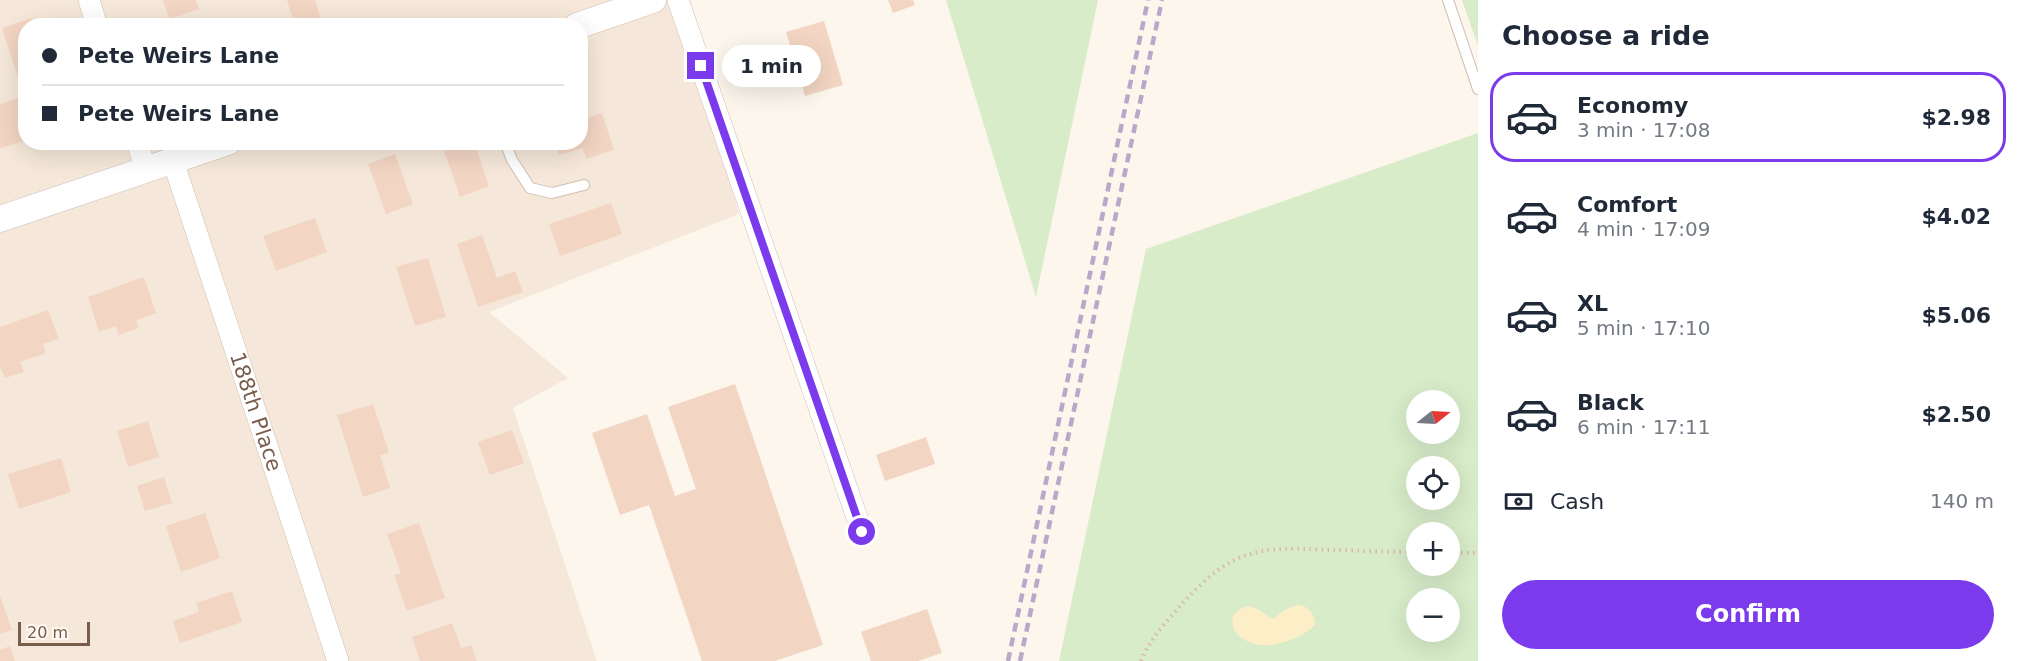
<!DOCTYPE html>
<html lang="en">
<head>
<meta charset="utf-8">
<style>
	body { margin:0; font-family:"DejaVu Sans",sans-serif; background:#f2f2f3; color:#1f2937; height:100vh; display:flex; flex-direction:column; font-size:22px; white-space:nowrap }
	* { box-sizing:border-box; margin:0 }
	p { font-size:20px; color:#747a83 }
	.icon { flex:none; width:33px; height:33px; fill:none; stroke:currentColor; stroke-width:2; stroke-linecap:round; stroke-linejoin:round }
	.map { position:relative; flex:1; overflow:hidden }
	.drawer { display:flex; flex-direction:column; background:#fff; width:540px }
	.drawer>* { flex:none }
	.top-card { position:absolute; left:18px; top:18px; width:570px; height:132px; border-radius:24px; box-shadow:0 6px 24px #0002; display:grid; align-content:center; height:132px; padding:0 24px; background:#fff }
	.needle { width:39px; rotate:72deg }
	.tools { position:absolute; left:1406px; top:390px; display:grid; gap:12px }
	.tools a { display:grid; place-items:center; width:54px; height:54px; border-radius:50%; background:#fff; box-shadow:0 6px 24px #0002; font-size:30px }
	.scale { position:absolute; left:18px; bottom:15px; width:72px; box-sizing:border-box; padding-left:6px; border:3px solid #7a5c4d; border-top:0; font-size:16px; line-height:21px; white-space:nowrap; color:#7a5c4d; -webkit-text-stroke:4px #fffaf3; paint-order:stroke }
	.end { position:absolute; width:27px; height:27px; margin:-14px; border:8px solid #7c3aed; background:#fff; box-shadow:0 0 0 3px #fff }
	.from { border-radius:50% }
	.bubble { position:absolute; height:42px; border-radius:21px; background:#fff; box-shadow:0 6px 24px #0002; font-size:20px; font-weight:600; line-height:42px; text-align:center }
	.top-card b { display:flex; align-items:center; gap:21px; height:57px; font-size:22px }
	.top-card b+b { border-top:2px solid #e0e1e3 }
	.top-card i { width:15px; height:15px; background:#1f2937 }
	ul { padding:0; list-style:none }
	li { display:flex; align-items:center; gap:18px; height:90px; margin:0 12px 9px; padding:0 12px; border:3px solid transparent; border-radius:24px }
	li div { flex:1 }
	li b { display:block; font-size:22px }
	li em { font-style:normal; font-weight:600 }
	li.on { border-color:#7c3aed }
	li>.icon { width:54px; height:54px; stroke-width:1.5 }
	h2 { padding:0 24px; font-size:27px; line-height:72px }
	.pay { display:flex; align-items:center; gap:15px; height:66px; padding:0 24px; font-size:22px }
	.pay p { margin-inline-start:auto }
	.button { display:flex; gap:12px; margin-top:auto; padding:12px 24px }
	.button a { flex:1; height:69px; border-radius:36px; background:#7c3aed; color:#fff; font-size:24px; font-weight:600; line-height:69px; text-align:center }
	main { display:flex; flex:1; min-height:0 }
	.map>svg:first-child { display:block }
</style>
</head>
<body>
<main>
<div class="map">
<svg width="1478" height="661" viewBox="0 0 1478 661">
	<rect width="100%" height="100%" fill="#fdf6ec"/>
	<!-- residential -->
	<path fill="#f5e8da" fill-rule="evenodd" d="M0,0H677L739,214L489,312L568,378L513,408L597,661H0ZM26,26H580V142H26Z"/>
	<!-- green -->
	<g fill="#d8ecc9" fill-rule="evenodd">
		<polygon points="946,0 1098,0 1036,297"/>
		<polygon points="1462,0 1478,0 1478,46"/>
		<path d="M1478,133V661H1059L1146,249ZM1416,400H1449V434H1416ZM1416,466H1449V500H1416ZM1416,532H1449V566H1416ZM1416,598H1449V632H1416Z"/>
	</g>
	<!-- sand -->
	<path fill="#fcefc7" d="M1296,605C1308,605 1315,613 1315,625C1306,635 1285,643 1272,645C1254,647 1228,637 1233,616C1249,597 1258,611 1273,619L1285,610Z"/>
	<!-- building -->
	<g fill="#f3d5c3">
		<polygon points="163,0 196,0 199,9 169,19"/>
		<polygon points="287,0 315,0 323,26 295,26"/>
		<polygon points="888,0 913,0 915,5 893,13"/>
		<polygon points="32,18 35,26 26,26 26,78 19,80 2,28"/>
		<polygon points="824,21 843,85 805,96 786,32"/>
		<polygon points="26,95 26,130 21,132 24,141 0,148 0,104"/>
		<polygon points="602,113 614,150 586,159 583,148 559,155 555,142 580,142 580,120"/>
		<polygon points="441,142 474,142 489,186 460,197"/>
		<polygon points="395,154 413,204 386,214 368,164"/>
		<polygon points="611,203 622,234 560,256 549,224"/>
		<polygon points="315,218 327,252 276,271 263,236"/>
		<polygon points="482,235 497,278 515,271 523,292 478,307 457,244"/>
		<polygon points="428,258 446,317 415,326 396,267"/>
		<polygon points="144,277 156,313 136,320 139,328 119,335 116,326 99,332 88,297"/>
		<polygon points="48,310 59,339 43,344 46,353 20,362 24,372 5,378 0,368 0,327"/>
		<polygon points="735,384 823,645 775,661 702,661 649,505 620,515 592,433 647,414 675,496 696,489 668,407"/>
		<polygon points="373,404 389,452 380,455 390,488 363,497 337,415"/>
		<polygon points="148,421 159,457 128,467 117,431"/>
		<polygon points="512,430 524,463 490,475 478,442"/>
		<polygon points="926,437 935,464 885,481 876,455"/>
		<polygon points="61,458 71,492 19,509 8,474"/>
		<polygon points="164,477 172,503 145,511 137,486"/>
		<polygon points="205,513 220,558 181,572 166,526"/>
		<polygon points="419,523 445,598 407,611 394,575 401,573 387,534"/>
		<polygon points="232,591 242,622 180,643 173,621 199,612 196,603"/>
		<polygon points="0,596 12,630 0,634"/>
		<polygon points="927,609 942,653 918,661 871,661 861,632"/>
		<polygon points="452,623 461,648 471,645 477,661 420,661 412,637"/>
		<polygon points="10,646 15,661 0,661 0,650"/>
	</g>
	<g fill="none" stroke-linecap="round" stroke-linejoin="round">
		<defs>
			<g id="service">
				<polyline points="1448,0 1478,89"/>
				<polyline points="505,142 512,160 530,188 552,193 584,185"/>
			</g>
			<g id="minor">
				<polyline points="89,0 97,26"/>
				<polyline points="678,0 862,532"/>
				<polyline points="137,142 146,170"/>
				<path id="s1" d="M173,161L338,661"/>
			</g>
			<g id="tertiary">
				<polyline points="577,26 653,0"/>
				<polyline points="0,219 228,142"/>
			</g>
		</defs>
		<!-- service casing -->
		<use href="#service" stroke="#d1beb0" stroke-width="12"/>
		<!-- minor casing -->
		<use href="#minor" stroke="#d1beb0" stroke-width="22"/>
		<!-- tertiary casing -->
		<use href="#tertiary" stroke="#d1beb0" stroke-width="27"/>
		<!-- path -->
		<g stroke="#d9b8a5" stroke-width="4" stroke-dasharray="1.5 4.5" stroke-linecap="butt">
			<polyline points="1449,553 1478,553"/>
			<path d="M1141,661C1149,640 1166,622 1181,605C1195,590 1211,573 1229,563C1261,544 1302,549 1338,550C1364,551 1390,552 1416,552"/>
		</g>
		<!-- service -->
		<use href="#service" stroke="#fff" stroke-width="10"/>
		<!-- minor -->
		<use href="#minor" stroke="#fff" stroke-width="21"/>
		<!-- tertiary -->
		<use href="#tertiary" stroke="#fff" stroke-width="26"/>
		<!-- rail -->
		<g stroke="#b9a8c9" stroke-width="4.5" stroke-dasharray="9 6" stroke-linecap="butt">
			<polyline points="1008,661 1148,0"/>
			<polyline points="1020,661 1162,0"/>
		</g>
	</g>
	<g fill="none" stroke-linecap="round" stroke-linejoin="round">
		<!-- route -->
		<polyline stroke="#7c3aed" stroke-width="8" points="701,66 862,532"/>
	</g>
	<g text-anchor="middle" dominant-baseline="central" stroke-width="4.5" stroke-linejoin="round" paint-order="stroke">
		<!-- street labels -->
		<g font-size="21" fill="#7a5c4d" stroke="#fffaf3">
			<text stroke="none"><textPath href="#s1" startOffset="264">188th Place</textPath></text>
		</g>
	</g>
</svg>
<div class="tools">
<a><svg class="needle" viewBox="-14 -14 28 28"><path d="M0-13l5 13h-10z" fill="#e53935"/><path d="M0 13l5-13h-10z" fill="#747a83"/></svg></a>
<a><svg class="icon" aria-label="locate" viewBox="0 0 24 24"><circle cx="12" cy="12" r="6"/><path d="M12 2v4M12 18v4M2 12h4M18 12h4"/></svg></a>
<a>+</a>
<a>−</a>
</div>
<div class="scale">20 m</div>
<i class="end from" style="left:862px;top:532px"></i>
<i class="end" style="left:701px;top:66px"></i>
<div class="bubble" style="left:722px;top:45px;width:99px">1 min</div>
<div class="top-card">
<b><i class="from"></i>Pete Weirs Lane</b>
<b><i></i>Pete Weirs Lane</b>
</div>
</div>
<section class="drawer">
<h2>Choose a ride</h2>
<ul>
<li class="on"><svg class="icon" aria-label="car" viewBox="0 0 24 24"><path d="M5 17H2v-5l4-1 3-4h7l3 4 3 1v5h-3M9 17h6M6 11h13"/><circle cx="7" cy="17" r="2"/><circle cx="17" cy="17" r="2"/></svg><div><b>Economy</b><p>3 min · 17:08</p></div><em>$2.98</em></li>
<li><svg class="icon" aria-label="car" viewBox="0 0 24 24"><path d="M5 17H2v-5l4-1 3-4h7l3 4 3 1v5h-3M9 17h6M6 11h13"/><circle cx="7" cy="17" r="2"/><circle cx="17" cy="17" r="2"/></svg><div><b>Comfort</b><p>4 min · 17:09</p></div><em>$4.02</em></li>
<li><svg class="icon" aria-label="car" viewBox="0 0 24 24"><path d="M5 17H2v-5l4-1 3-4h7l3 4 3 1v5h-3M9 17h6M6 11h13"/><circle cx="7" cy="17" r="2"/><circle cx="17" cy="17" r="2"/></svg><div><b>XL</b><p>5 min · 17:10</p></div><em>$5.06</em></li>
<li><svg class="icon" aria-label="car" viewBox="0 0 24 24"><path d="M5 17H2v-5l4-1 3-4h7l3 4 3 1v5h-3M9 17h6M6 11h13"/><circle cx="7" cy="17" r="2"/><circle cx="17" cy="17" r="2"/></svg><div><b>Black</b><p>6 min · 17:11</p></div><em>$2.50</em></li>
</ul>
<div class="pay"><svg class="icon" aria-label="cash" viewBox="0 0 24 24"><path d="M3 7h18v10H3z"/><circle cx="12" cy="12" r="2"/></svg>Cash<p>140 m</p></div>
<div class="button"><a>Confirm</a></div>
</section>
</main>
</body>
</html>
